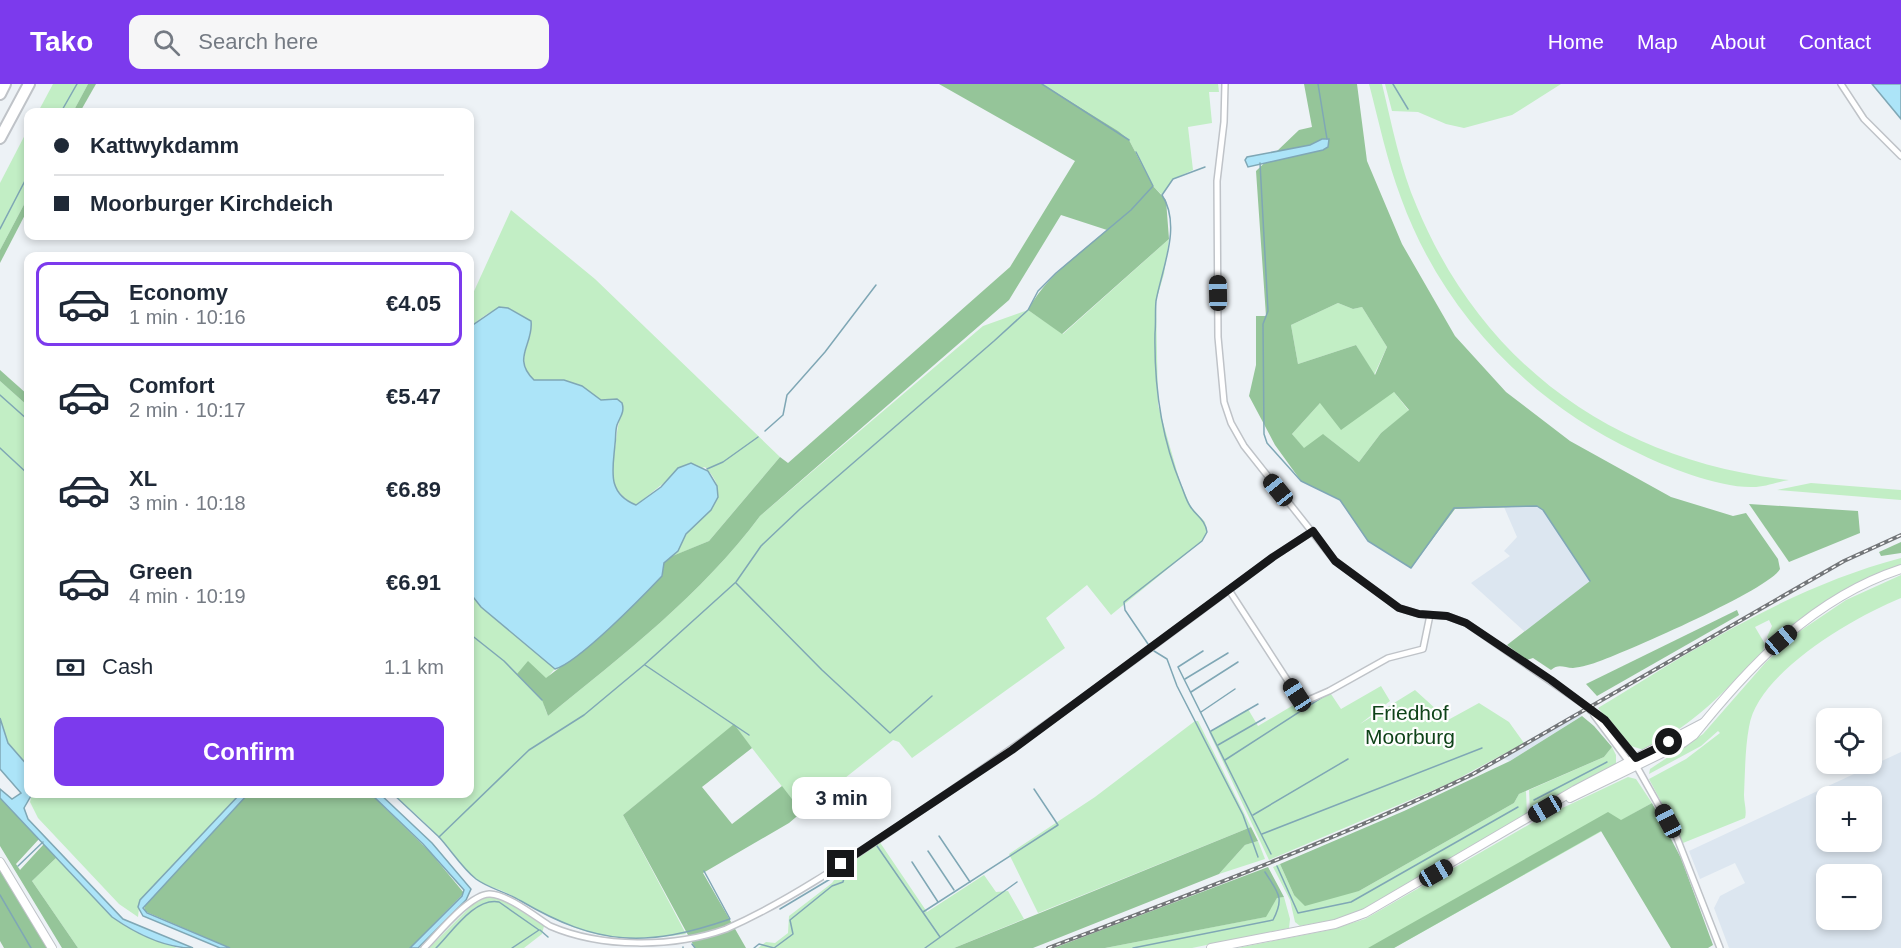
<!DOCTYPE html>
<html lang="en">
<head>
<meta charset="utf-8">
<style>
	body { margin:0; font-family:Arial,sans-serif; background:#f6f6f7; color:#1f2937; height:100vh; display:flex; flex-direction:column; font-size:22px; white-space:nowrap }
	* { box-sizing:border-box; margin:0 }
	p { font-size:20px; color:#747a83 }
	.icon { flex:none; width:33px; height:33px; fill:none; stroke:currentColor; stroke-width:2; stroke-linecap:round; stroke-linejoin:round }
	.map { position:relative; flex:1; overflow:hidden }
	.drawer { position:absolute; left:24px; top:168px; width:450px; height:546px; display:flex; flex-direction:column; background:#fff; border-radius:12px; box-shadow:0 3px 9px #0003 }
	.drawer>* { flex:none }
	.top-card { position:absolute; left:24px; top:24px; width:450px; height:132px; border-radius:12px; box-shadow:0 3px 9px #0003; display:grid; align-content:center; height:132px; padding:0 30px; background:#fff }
	.buttons { position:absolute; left:1816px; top:624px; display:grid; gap:12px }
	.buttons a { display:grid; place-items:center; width:66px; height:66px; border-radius:12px; background:#fff; box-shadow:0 3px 9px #0003; font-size:30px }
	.end { position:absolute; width:27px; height:27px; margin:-14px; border:8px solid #17181a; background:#fff; box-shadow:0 0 0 3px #fff }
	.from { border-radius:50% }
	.bubble { position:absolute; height:42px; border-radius:12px; background:#fff; box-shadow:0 3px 9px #0003; font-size:20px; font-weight:800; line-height:42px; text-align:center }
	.car { position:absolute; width:18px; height:36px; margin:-18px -9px; border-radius:8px; box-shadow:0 0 4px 2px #0007; background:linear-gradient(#222 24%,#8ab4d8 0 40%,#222 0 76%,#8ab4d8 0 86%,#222 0) }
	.top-card b { display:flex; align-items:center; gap:21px; height:57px; font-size:22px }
	.top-card b+b { border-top:2px solid #e0e1e3 }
	.top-card i { width:15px; height:15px; background:#1f2937 }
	ul { padding:10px 0 0; list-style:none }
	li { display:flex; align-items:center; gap:18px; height:84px; margin:0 12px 9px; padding:0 18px; border:3px solid transparent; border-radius:12px }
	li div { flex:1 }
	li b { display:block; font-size:22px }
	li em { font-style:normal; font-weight:800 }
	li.selected { border-color:#7c3aed }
	li>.icon { width:54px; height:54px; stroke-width:1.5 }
	.pay { display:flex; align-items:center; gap:15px; height:66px; padding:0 30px; font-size:22px }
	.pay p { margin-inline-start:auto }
	.action { display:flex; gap:12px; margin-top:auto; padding:12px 30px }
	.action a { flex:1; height:69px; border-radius:12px; background:#7c3aed; color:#fff; font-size:24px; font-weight:800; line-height:69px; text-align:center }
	header { display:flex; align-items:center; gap:36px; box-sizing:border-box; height:84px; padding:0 30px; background:#7c3aed; color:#fff }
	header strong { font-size:28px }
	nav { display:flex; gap:33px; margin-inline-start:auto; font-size:21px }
	.search { width:420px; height:54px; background:#f6f6f7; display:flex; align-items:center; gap:15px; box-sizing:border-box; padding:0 21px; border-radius:12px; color:#747a83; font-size:22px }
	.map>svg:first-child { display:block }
</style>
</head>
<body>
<header>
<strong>Tako</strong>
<div class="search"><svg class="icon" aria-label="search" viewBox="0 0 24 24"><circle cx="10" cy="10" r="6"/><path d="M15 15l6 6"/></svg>Search here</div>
<nav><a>Home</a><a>Map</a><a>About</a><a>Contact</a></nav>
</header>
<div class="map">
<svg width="1901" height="864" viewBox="0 0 1901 864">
	<rect width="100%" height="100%" fill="#edf2f6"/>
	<!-- built -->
	<g fill="#dce6f0" fill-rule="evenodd">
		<polygon points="1537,422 1543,426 1590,497 1525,548 1471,499 1510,472 1504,467 1517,453 1504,423"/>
		<polygon points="1577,628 1582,632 1510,677 1499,673"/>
		<path d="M1901,668V864H1729L1714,824L1720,812L1745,799L1735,779L1700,795L1689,767ZM1827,712H1872V758H1827ZM1827,790H1872V836H1827Z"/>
	</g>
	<!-- green -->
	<g fill="#c2eec5">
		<polygon points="53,0 88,0 73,28 38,28"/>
		<polygon points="1042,0 1218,0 1219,8 1209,8 1212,39 1188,43 1193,86 1173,95 1162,111 1153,102 1129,56"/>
		<path d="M1369,0H1382C1392,41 1400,84 1417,123C1484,284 1618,377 1789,396C1777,398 1764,403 1753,403C1719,404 1666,383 1636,368C1528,317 1442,227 1401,114C1387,77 1379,38 1369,0Z"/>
		<polygon points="1385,0 1561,0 1512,31 1464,44 1446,40 1418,28 1392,27"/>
		<polygon points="28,45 28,113 0,166 0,99"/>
		<path d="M511,126L595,195L780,373L709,457L673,472C680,465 682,456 688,448C707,426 734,413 705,383L670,394L636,421C609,408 611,388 615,364C617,350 617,340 623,327L617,315L601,316L582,302L564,296H534C512,273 534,261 531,238C503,217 495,223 470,243V216Z"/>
		<path d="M1169,155L1164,190L1156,217L1158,321L1180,398L1191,423L1205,438L1207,448L1202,457L1111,531L1087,501L1046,534L1065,564L912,674L899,658L893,656L802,728L734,641L623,731L686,850C604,861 578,850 509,810C498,804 485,802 476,795C462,784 452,766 440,754C425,738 409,724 393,710H470V509L481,523L555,585C541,598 540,615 548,632C623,571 702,510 760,432L983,242L1028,226L1063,250Z"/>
		<polygon points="1338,219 1353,225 1362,223 1387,263 1374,291 1356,261 1298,280 1291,241"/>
		<polygon points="0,297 28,322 28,390 24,394 28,398 28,682 8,659 0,634"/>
		<polygon points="1394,308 1409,327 1381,349 1359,378 1324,351 1304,365 1292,350 1320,319"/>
		<polygon points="1811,399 1901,406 1901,416 1777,406"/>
		<path d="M1901,474V481L1861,497L1837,510L1775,555L1769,556L1767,553L1772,542L1769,536L1755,543L1765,560L1763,567C1724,608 1695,640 1644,666L1631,662L1598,624C1694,565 1791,503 1901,474Z"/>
		<path d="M1901,491V514C1854,533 1757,589 1749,643C1745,665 1745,689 1744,711C1744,719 1747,726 1745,734L1683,759L1649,695L1686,675L1720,649L1718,647L1701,662L1649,690L1650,685L1703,650L1766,578L1800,547L1846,516Z"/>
		<polygon points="1381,602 1390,617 1360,640 1415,606 1448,636 1479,619 1509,638 1524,659 1450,699 1269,776 1209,648 1248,625 1258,642 1302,616 1329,607 1341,625"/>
		<polygon points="1195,637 1198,637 1251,743 1038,829 1009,770 1095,713"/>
		<polygon points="1612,663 1616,671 1616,681 1532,728 1530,727 1529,706 1604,673"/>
		<polygon points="1628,693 1636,695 1652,719 1394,864 1237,864 1329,846 1365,835 1537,736"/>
		<polygon points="1526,707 1527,731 1369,824 1343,834 1300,842 1295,838 1290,816 1273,783 1280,780 1294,811 1359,807 1514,719 1519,710"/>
		<polygon points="32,710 240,710 140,816 138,833 119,820 38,734 30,718"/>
		<polygon points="879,757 927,828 984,791 996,808 1008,807 1024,835 954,864 758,864 766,858 775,859 788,849 789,832 832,799 846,779"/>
		<polygon points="1258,757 1265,775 1219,790 1245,761"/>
		<polygon points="57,773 113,833 129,844 177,864 78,864 32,797"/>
		<polygon points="490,812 504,816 544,842 542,850 524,864 429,864 473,820"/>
		<polygon points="1284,813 1290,835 1289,844 1192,864 1105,864 1265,833 1277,814"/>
	</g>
	<!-- forest -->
	<g fill="#95c599" fill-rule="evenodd">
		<polygon points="88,0 96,0 80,28 73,28"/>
		<path d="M939,0H1042L1118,47L1129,56L1153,102L1166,116L1169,155L1062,250L1028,226C1046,192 1078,171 1107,146L1061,131L1009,216L760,432C702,510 623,571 548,632L542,616L517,590L528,577L546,594L601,552L662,492L664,479L670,473L709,457L780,373L788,379L1010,183L1075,77Z"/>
		<path d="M1304,0H1357L1367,77L1402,160L1455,252L1506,308L1570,357L1671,413L1733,432L1746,429L1778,475L1780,485C1770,505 1628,567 1600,577C1593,580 1581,583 1573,584C1564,584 1559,579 1551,586L1533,574L1527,576L1507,561L1590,497L1543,426L1537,422L1455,425L1411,484L1368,457L1340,416L1301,397L1275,361L1249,312L1256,281V232H1266L1256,87L1299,46L1312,43ZM1338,219L1353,225L1362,223L1387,263L1375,291L1356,261L1298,280L1291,241ZM1394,308L1409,326L1381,349L1359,378L1323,350L1304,364L1292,350L1320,319L1341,346Z"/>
		<polygon points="28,113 28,125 0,179 0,166"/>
		<polygon points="0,286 28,311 28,322 0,297"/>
		<polygon points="1749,420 1858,427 1860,449 1789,478"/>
		<polygon points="1901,458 1901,469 1881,472 1879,468"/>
		<polygon points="1737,526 1739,531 1597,612 1586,600"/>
		<polygon points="1582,632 1594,642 1612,663 1604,673 1519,710 1514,719 1359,807 1305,822 1294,811 1280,780 1404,727 1510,677"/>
		<polygon points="734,640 752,664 702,703 732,740 782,702 802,728 789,739 703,789 746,864 695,864 623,731"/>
		<polygon points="248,710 371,710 430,768 464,809 410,864 230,864 144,827 145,819"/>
		<polygon points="0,714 39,755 16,780 20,786 43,761 47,761 57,773 32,797 78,864 62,864 0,762"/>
		<polygon points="1652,719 1681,774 1713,861 1708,864 1671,864 1601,747 1394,864 1368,864 1608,728 1621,736"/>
		<polygon points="1251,743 1258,757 1245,761 1219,790 1033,864 954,864"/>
		<polygon points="1268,783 1284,813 1277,814 1266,833 1105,864 1054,864"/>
		<polygon points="0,785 48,864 4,864 0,857"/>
	</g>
	<!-- water -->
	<g fill="#ace4f8" stroke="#7fa7b5" stroke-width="1.5">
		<polygon points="1872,0 1901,0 1901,35"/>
		<polygon points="1322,55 1329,55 1328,63 1323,66 1248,83 1245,76 1247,73 1310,61"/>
		<path d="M499,223L508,224L531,237C534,260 511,274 534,296H564L582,302L601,316L617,315L622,319C625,328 620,333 617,341C615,348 616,354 615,360C613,385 606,409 636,421L661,403L678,384L691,379L708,387L717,402L718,413L711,426L686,450L678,467L664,479L662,492C643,512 578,579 555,585L481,523L470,509V243Z"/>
		<path d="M0,634L8,659L28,682V710H32L24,724L28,735L123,835L193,864C165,864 135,849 112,833L0,714V705L12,715L21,709L0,685Z"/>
		<polygon points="240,710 248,710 143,824 147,829 230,864 220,864 143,832 138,823 140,816"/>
		<polygon points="371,710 380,710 432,759 471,805 466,816 418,864 410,864 462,812 464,806 423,760"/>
	</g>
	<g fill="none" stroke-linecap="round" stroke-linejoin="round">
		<!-- stream -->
		<g stroke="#7fa7b5" stroke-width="1.5">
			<polyline points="1042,0 1129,56"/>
			<polyline points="1318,0 1327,55"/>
			<polyline points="1393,0 1408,25"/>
			<polyline points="61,28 77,0"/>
			<polyline points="1260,79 1268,227 1263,240 1264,350 1267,359 1301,397 1340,416 1368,457 1411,484 1454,424 1537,422 1543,426 1590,497"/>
			<polyline points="0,145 28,91"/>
			<polyline points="0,311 28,336"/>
			<polyline points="765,347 783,331 787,311 825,268 876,201"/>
			<polyline points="0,364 28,390"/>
			<polyline points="707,385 723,378 758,353"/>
			<polyline points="736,499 822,586 890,649 932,612"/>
			<polyline points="470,550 504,577 542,616"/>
			<path d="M1148,560L1125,526L1124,518L1202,457L1207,448C1205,435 1196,432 1190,422C1186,416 1184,408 1181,401C1161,353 1154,301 1155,249C1156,239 1155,227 1156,217C1162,184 1182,142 1162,111L1173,95L1205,83"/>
			<polyline points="1154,567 1167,575 1177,602 1243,731 1258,773"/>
			<polyline points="1203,567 1178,583 1271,770"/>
			<polyline points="645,581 749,651"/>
			<polyline points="1185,595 1228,569"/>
			<polyline points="1191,608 1238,578"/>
			<polyline points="1201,628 1235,605"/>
			<polyline points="1211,647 1258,620"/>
			<polyline points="1218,661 1265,634"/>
			<polyline points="1225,676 1327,610"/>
			<polyline points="393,710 439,753 529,666 584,631 644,581 736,498 761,462 800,425 994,257 1028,226 1038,207 1056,189 1131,126 1153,102 1136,68"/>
			<polyline points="1534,716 1607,678"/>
			<polyline points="1253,731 1348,675"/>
			<polyline points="1262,750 1482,664"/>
			<polyline points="939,752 970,798"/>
			<path d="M439,753C451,766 462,784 476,795C488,804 506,808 521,817C598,862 646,864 730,835L704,787"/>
			<polyline points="877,762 940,853"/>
			<polyline points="928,767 954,806"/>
			<polyline points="912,778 938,818"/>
			<polyline points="18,782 43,758"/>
			<polyline points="1277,782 1298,829 1351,818 1518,723"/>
			<polyline points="0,811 31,864"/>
			<polyline points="923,828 1058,741 1034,705"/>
			<polyline points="540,846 548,853"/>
			<polyline points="692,860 695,864"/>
			<polyline points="683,863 683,864"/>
			<path d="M436,864C452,848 475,813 499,818L539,846L512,864"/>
			<polyline points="754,864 759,860 774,864 793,850 790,836 832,802 843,798 845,790 842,788 780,825"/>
			<polyline points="925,864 1017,798"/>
			<path d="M1133,864L1273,836C1285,813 1278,809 1265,788"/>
		</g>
		<defs>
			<g id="minor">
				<polyline points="1225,0 1224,38 1217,97 1218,253 1224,318 1231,339 1244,362 1335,477 1399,524 1419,530 1447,532 1466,539 1586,622"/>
				<polyline points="1841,0 1864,35 1901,72"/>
				<polyline points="1229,506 1297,611 1306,617 1329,607 1388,574 1423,565 1430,531"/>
				<polyline points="1591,627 1605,636 1636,674"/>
				<polyline points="1594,631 1629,678"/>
				<polyline points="1637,683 1677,754 1720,864"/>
				<path d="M424,864C438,850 469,811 489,810C505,809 536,833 550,842C601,864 673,864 726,845C794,815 857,770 919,728C1040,647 1157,560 1273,473L1313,447"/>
			</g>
			<g id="secondary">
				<path d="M1570,714L1683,659L1694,651C1750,581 1813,514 1901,485"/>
				<polyline points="0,778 52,864"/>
				<polyline points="1211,864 1335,840 1365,829 1575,706 1703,639"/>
			</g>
			<g id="motorway">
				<polyline points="0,10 5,0"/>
				<polyline points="0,54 29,0"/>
			</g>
		</defs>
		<!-- minor casing -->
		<use href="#minor" stroke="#bfc3c8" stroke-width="8"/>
		<!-- secondary casing -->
		<use href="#secondary" stroke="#bfc3c8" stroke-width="10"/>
		<!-- motorway casing -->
		<use href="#motorway" stroke="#bfc3c8" stroke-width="14"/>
		<!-- minor -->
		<use href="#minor" stroke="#fff" stroke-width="5"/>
		<!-- secondary -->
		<use href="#secondary" stroke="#fff" stroke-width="8"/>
		<!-- motorway -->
		<use href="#motorway" stroke="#fff" stroke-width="10"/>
		<defs>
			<path id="rail" d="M1048,864C1191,810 1336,756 1473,690L1844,477L1901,451"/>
		</defs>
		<!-- rail casing -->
		<use href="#rail" stroke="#737679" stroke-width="4"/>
		<!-- rail -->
		<use href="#rail" stroke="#fefefe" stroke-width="1.5" stroke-dasharray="4.5" stroke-linecap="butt"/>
		<defs>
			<polyline id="minor-bridge" points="1586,622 1591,627"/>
		</defs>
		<!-- minor-bridge casing -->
		<use href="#minor-bridge" stroke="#bfc3c8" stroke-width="8" stroke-linecap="butt"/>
		<!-- minor-bridge -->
		<use href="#minor-bridge" stroke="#fff" stroke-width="5"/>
	</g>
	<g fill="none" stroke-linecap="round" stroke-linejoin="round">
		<!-- route -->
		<polyline stroke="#17181a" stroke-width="8" points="841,780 1012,666 1273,473 1313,447 1335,477 1399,524 1419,530 1447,532 1466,539 1551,596 1605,636 1636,674 1669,658"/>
	</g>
	<g text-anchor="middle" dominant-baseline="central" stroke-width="4.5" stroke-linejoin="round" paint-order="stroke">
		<!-- park labels -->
		<g font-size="21" fill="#0f4319" stroke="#fefefe">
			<text x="1410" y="628">Friedhof<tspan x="1410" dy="24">Moorburg</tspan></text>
		</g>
	</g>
</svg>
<div class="buttons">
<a><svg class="icon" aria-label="locate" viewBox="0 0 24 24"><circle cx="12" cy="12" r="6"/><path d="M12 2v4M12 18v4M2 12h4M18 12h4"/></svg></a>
<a>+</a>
<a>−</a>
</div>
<i class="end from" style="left:1669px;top:658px"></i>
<i class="end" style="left:841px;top:780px"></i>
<div class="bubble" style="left:792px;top:693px;width:99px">3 min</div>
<i class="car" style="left:1218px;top:209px;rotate:359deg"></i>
<i class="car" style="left:1278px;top:406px;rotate:321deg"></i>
<i class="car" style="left:1781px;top:556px;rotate:50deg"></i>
<i class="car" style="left:1297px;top:611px;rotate:327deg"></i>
<i class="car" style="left:1545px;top:725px;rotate:240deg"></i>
<i class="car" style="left:1668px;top:737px;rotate:332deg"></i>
<i class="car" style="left:1436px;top:789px;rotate:60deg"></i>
<div class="top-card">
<b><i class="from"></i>Kattwykdamm</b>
<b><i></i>Moorburger Kirchdeich</b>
</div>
<section class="drawer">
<ul>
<li class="selected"><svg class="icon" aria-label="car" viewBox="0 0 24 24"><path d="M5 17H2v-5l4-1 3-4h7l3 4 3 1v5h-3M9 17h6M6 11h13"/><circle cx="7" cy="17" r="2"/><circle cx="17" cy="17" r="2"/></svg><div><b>Economy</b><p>1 min · 10:16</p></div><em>€4.05</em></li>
<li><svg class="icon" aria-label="car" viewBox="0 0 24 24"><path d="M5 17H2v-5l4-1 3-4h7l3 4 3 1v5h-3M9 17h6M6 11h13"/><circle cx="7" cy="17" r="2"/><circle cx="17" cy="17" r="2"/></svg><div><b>Comfort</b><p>2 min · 10:17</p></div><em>€5.47</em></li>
<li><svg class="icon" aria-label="car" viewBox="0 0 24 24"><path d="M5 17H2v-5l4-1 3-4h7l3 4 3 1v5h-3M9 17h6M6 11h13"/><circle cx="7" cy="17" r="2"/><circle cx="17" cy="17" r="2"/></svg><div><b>XL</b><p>3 min · 10:18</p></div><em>€6.89</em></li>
<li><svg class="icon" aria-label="car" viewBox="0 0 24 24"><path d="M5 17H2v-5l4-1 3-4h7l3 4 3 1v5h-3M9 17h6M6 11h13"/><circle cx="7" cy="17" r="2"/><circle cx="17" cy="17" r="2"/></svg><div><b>Green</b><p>4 min · 10:19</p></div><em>€6.91</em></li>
</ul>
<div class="pay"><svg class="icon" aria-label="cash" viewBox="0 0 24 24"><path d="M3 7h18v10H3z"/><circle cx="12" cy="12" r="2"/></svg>Cash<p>1.1 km</p></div>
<div class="action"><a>Confirm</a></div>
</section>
</div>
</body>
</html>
